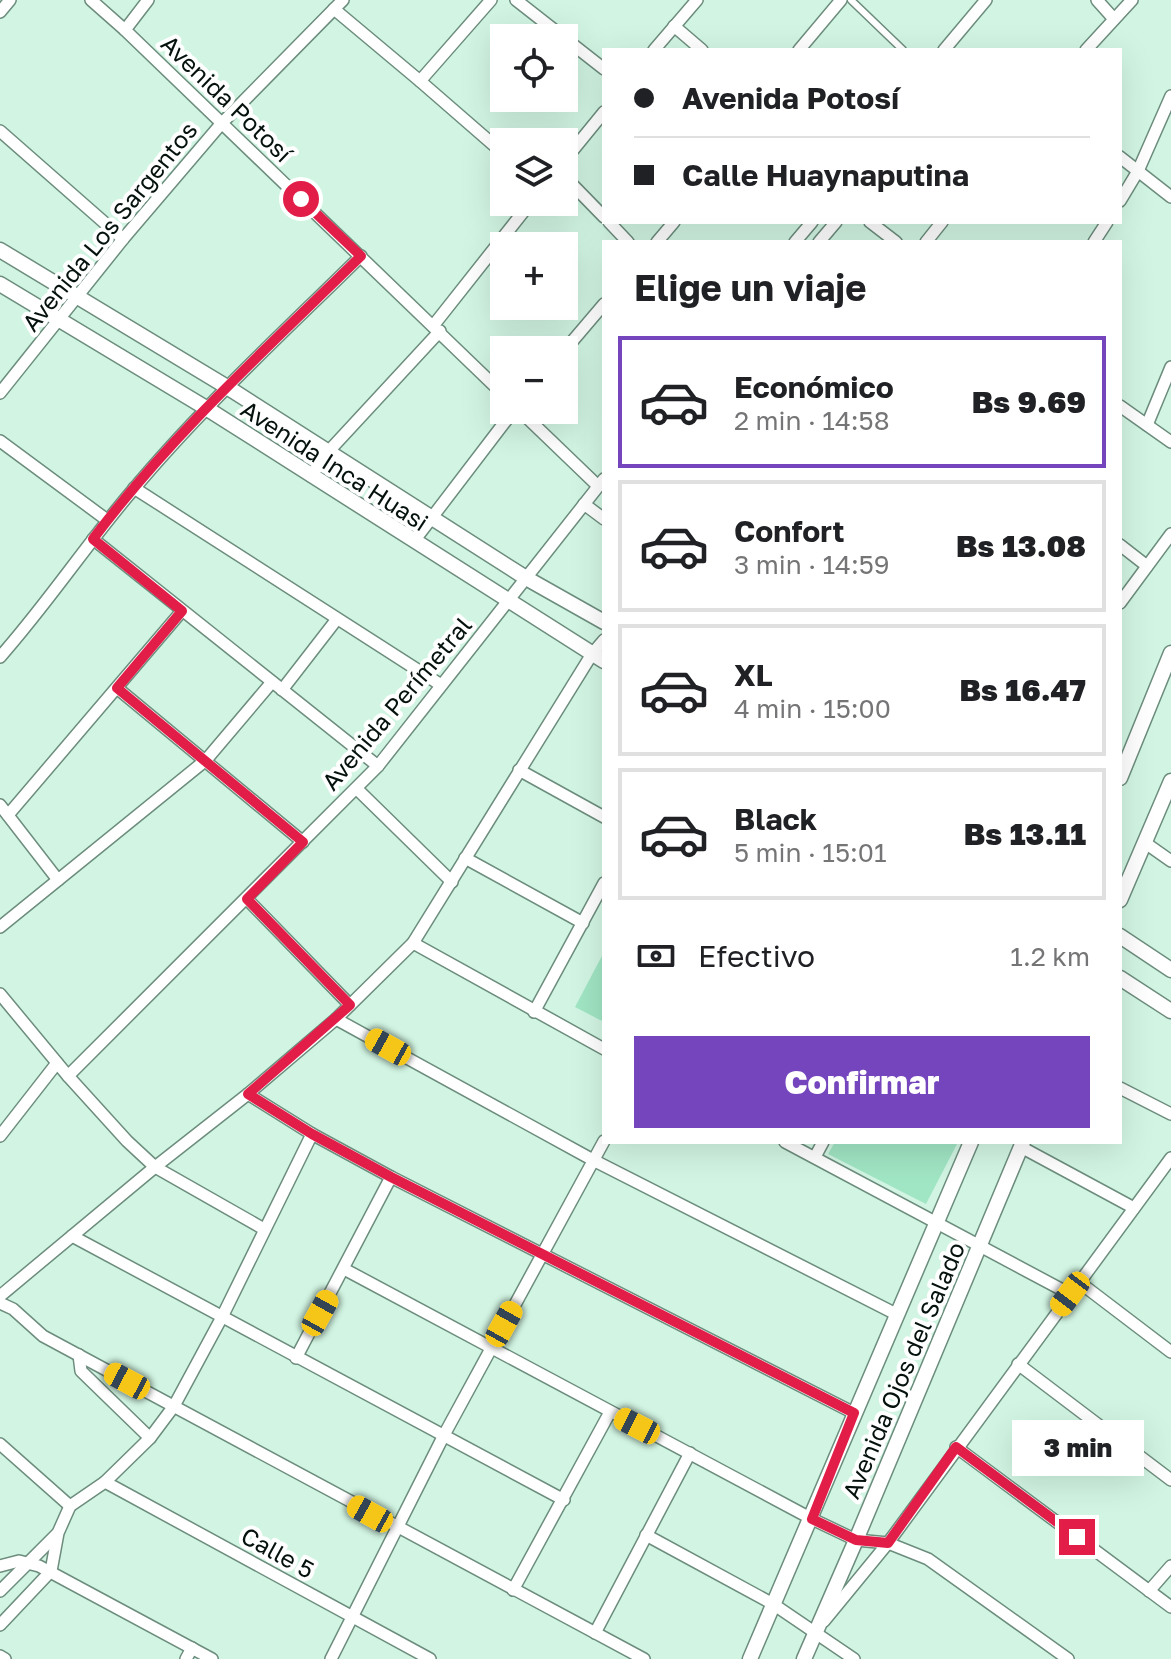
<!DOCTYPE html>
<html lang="es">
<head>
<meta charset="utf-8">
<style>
	body { margin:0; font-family:"Golos Text",sans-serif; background:#f2f2f2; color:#202124; height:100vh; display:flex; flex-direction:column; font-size:30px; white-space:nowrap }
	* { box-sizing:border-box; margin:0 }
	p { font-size:26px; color:#757577 }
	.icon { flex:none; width:44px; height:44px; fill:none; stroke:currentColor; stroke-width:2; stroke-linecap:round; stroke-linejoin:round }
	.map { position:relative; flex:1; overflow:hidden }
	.side { position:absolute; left:602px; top:240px; width:520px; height:904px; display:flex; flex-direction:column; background:#fff; border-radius:0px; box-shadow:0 8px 32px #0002 }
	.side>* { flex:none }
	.banner { position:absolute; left:602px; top:48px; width:520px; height:176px; border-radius:0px; box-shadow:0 8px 32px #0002; display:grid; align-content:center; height:176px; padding:0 32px; background:#fff }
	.controls { position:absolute; left:490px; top:24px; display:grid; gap:16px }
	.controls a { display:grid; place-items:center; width:88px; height:88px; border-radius:0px; background:#fff; box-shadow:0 8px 32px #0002; font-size:40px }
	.end { position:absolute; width:36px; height:36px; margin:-18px; border:10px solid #e11d48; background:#fff; box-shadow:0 0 0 4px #fff }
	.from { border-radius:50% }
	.bubble { position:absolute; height:56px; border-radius:0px; background:#fff; box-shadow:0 8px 32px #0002; font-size:26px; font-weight:800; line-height:56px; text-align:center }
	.car { position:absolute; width:24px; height:48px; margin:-24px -12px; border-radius:10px; box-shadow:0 0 6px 2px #0007; background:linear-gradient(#f5c518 24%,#345 0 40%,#f5c518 0 76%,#345 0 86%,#f5c518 0) }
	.banner b { display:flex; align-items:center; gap:28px; height:76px; font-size:30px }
	.banner b+b { border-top:2px solid #e0e0e0 }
	.banner i { width:20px; height:20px; background:#202124 }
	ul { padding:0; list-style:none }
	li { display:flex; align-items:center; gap:24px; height:132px; margin:0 16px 12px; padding:0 16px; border:4px solid #e0e0e0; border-radius:0px }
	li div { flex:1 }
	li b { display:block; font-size:30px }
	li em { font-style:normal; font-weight:800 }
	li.selected { border-color:#7445bd }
	li>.icon { width:72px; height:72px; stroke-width:1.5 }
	h2 { padding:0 32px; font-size:36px; line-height:96px }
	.pay { display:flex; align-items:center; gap:20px; height:88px; padding:0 32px; font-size:30px }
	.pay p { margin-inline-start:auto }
	.action { display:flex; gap:16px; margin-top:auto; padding:16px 32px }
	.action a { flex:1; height:92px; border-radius:0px; background:#7445bd; color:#fff; font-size:32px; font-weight:800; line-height:92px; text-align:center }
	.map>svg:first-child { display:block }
</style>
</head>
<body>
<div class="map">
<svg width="1171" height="1659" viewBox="0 0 1171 1659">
	<rect width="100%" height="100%" fill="#d2f5e3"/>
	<!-- green -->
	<g fill="#a0e5c4">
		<polygon points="604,952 604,1022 575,1007"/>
		<polygon points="835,1142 958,1142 926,1204 828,1154"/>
	</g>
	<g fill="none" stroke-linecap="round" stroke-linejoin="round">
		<defs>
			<polyline id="service" points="851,0 903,50"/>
			<g id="minor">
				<polyline points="91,0 125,30 504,395"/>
				<polyline points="516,0 604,69"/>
				<polyline points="1097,0 1114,19"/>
				<polyline points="334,9 420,81 504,154"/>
				<polyline points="0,12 10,0"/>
				<polyline points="674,26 702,50"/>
				<polyline points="125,30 148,0"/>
				<polyline points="654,50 697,0"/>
				<polyline points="799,50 841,0"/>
				<polyline points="944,50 986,0"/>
				<polyline points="1086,50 1132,0"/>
				<polyline points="420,81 491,0"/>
				<polyline points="0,131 123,239"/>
				<polyline points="1120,157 1171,197"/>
				<polyline points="564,161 604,112"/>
				<polyline points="564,176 604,217"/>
				<polyline points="1120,201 1138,171 1171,96"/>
				<polyline points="609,222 628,242"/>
				<polyline points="870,222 896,242"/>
				<polyline points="657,242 674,222"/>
				<polyline points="795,242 812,222"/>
				<polyline points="819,242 836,222"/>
				<polyline points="926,242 942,222"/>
				<polyline points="1094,242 1107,222"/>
				<polyline points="433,326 531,202"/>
				<polyline points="564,351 604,304"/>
				<polyline points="0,393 123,239 221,124 343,0"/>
				<polyline points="1120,406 1171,442"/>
				<polyline points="519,410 598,486"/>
				<polyline points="1147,425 1171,367"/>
				<polyline points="0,441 107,520"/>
				<polyline points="311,476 328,452 440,331"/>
				<polyline points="134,488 441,685"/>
				<polyline points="584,504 604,519"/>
				<polyline points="93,539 378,766"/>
				<polyline points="414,541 514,410"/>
				<polyline points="1120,545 1147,566"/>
				<polyline points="1120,603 1171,534"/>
				<path d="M0,657C47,604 86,545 132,491C202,407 283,333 361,256"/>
				<polyline points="117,688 303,842"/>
				<polyline points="282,690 337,619"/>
				<polyline points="519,770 604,817"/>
				<polyline points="357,789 452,882"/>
				<polyline points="0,805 58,880"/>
				<polyline points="8,815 182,611"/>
				<polyline points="1144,842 1171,861"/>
				<polyline points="465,858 583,923"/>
				<polyline points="247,899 350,1005"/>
				<polyline points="0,927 206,760 272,682"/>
				<polyline points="413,943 604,1049"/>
				<polyline points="0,994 68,1076 127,1141 155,1167 264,1229"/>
				<polyline points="534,1012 604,883"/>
				<polyline points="336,1019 593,1160 896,1314"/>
				<polyline points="68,1076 378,766 604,479"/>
				<polyline points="1120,1088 1171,1114"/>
				<polyline points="248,1094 312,1134 391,1177 854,1413"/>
				<polyline points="0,1136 57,1063"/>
				<polyline points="785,1142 1070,1294"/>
				<polyline points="1021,1147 1134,1208"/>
				<polyline points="815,1157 823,1142"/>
				<polyline points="72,1236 564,1500"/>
				<polyline points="344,1269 812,1519 856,1540 888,1543 928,1559 1068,1659"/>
				<polyline points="1079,1282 1171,1352"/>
				<polyline points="0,1296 155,1167 248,1094 336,1019 413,943 592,654 604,640"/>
				<polyline points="0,1303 13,1309 43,1336 644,1659"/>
				<polyline points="79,1355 81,1371 150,1438"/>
				<polyline points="296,1358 391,1177"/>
				<polyline points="1018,1364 1171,1480"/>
				<polyline points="0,1444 70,1506"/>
				<polyline points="956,1447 1171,1607"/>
				<polyline points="105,1482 430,1659"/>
				<polyline points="646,1535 773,1604 854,1659"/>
				<polyline points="0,1566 19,1561 39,1566 212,1659"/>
				<polyline points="513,1590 610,1412"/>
				<polyline points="0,1591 57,1534"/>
				<polyline points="1149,1591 1171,1566"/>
				<polyline points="824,1621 888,1543 1171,1158"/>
				<polyline points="0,1625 51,1571 58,1533 70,1506 105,1482 150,1438 174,1406 222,1317 312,1134"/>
				<polyline points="595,1633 690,1453"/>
				<polyline points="0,1656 5,1659"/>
				<polyline points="186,1659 192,1648"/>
				<polyline points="331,1659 444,1435 604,1141"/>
			</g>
			<g id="tertiary">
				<polyline points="0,250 227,387 526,578 604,622"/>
				<polyline points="0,284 206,408 604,661"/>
				<polyline points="1120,778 1171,653"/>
				<polyline points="1120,900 1171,781"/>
				<polyline points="1120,936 1171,970"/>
				<polyline points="1120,978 1171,1011"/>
				<polyline points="750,1659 971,1142"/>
				<polyline points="804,1659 856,1540 1023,1142"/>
			</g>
		</defs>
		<!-- service casing -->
		<use href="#service" stroke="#6c8d7d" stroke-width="9"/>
		<!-- minor casing -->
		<use href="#minor" stroke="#6c8d7d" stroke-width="14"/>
		<!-- tertiary casing -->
		<use href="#tertiary" stroke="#6c8d7d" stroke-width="17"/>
		<!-- service -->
		<use href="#service" stroke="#fff" stroke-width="6"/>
		<!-- minor -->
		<use href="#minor" stroke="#fff" stroke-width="11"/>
		<!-- tertiary -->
		<use href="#tertiary" stroke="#fff" stroke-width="14"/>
	</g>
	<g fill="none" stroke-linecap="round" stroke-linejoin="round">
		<!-- route -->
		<path stroke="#e11d48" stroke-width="10" d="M301,199L361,256C268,347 171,435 93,539L182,611L117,688L303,842L247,899L350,1005L248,1094L312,1134L391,1177L854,1413L812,1519L856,1540L888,1543L956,1447L1077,1537"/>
	</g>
	<g text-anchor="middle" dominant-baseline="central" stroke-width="8" stroke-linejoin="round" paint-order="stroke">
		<!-- street labels -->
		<g font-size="24" fill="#05110c" stroke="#fff">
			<text transform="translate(227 98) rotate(44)">Avenida Potosí</text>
			<text transform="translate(109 226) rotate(-51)">Avenida Los Sargentos</text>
			<text transform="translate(335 465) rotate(33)">Avenida Inca Huasi</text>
			<text transform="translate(396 703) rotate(-50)">Avenida Perímetral</text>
			<text transform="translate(903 1370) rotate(-67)">Avenida Ojos del Salado</text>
			<text transform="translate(278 1552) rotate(29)">Calle 5</text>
		</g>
	</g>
</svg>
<div class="controls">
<a><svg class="icon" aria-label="locate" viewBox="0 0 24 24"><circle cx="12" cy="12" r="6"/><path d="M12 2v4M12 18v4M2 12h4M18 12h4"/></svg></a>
<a><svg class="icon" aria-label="layers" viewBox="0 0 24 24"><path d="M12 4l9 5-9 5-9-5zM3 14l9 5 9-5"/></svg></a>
<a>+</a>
<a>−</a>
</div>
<i class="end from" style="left:301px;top:199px"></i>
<i class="end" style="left:1077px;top:1537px"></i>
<div class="bubble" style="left:1012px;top:1420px;width:132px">3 min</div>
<i class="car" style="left:388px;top:1047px;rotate:299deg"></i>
<i class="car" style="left:1070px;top:1294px;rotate:217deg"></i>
<i class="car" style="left:320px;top:1313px;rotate:29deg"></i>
<i class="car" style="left:504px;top:1324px;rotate:29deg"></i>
<i class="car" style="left:127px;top:1381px;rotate:298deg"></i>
<i class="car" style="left:637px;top:1426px;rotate:297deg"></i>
<i class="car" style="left:370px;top:1514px;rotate:299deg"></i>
<div class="banner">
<b><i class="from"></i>Avenida Potosí</b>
<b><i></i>Calle Huaynaputina</b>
</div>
<section class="side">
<h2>Elige un viaje</h2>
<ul>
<li class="selected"><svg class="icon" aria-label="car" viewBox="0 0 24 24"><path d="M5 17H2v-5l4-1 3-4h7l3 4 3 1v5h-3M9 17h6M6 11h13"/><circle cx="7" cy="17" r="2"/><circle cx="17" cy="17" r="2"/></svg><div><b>Económico</b><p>2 min · 14:58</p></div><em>Bs 9.69</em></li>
<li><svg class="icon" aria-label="car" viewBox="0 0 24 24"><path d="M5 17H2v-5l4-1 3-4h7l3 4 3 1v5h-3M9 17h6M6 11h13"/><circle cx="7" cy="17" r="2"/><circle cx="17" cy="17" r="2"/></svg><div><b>Confort</b><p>3 min · 14:59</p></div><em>Bs 13.08</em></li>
<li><svg class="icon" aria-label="car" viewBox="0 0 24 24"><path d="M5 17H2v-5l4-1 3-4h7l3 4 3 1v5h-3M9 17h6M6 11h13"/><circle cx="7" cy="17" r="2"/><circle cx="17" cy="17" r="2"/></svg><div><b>XL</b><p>4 min · 15:00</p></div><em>Bs 16.47</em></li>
<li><svg class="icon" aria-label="car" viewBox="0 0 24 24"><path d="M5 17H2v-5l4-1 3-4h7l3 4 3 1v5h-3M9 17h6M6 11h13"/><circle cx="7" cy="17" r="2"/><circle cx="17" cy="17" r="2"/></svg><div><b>Black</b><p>5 min · 15:01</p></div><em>Bs 13.11</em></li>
</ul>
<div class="pay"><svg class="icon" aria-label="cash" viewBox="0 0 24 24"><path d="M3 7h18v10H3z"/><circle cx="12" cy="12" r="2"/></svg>Efectivo<p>1.2 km</p></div>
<div class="action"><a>Confirmar</a></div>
</section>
</div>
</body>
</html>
